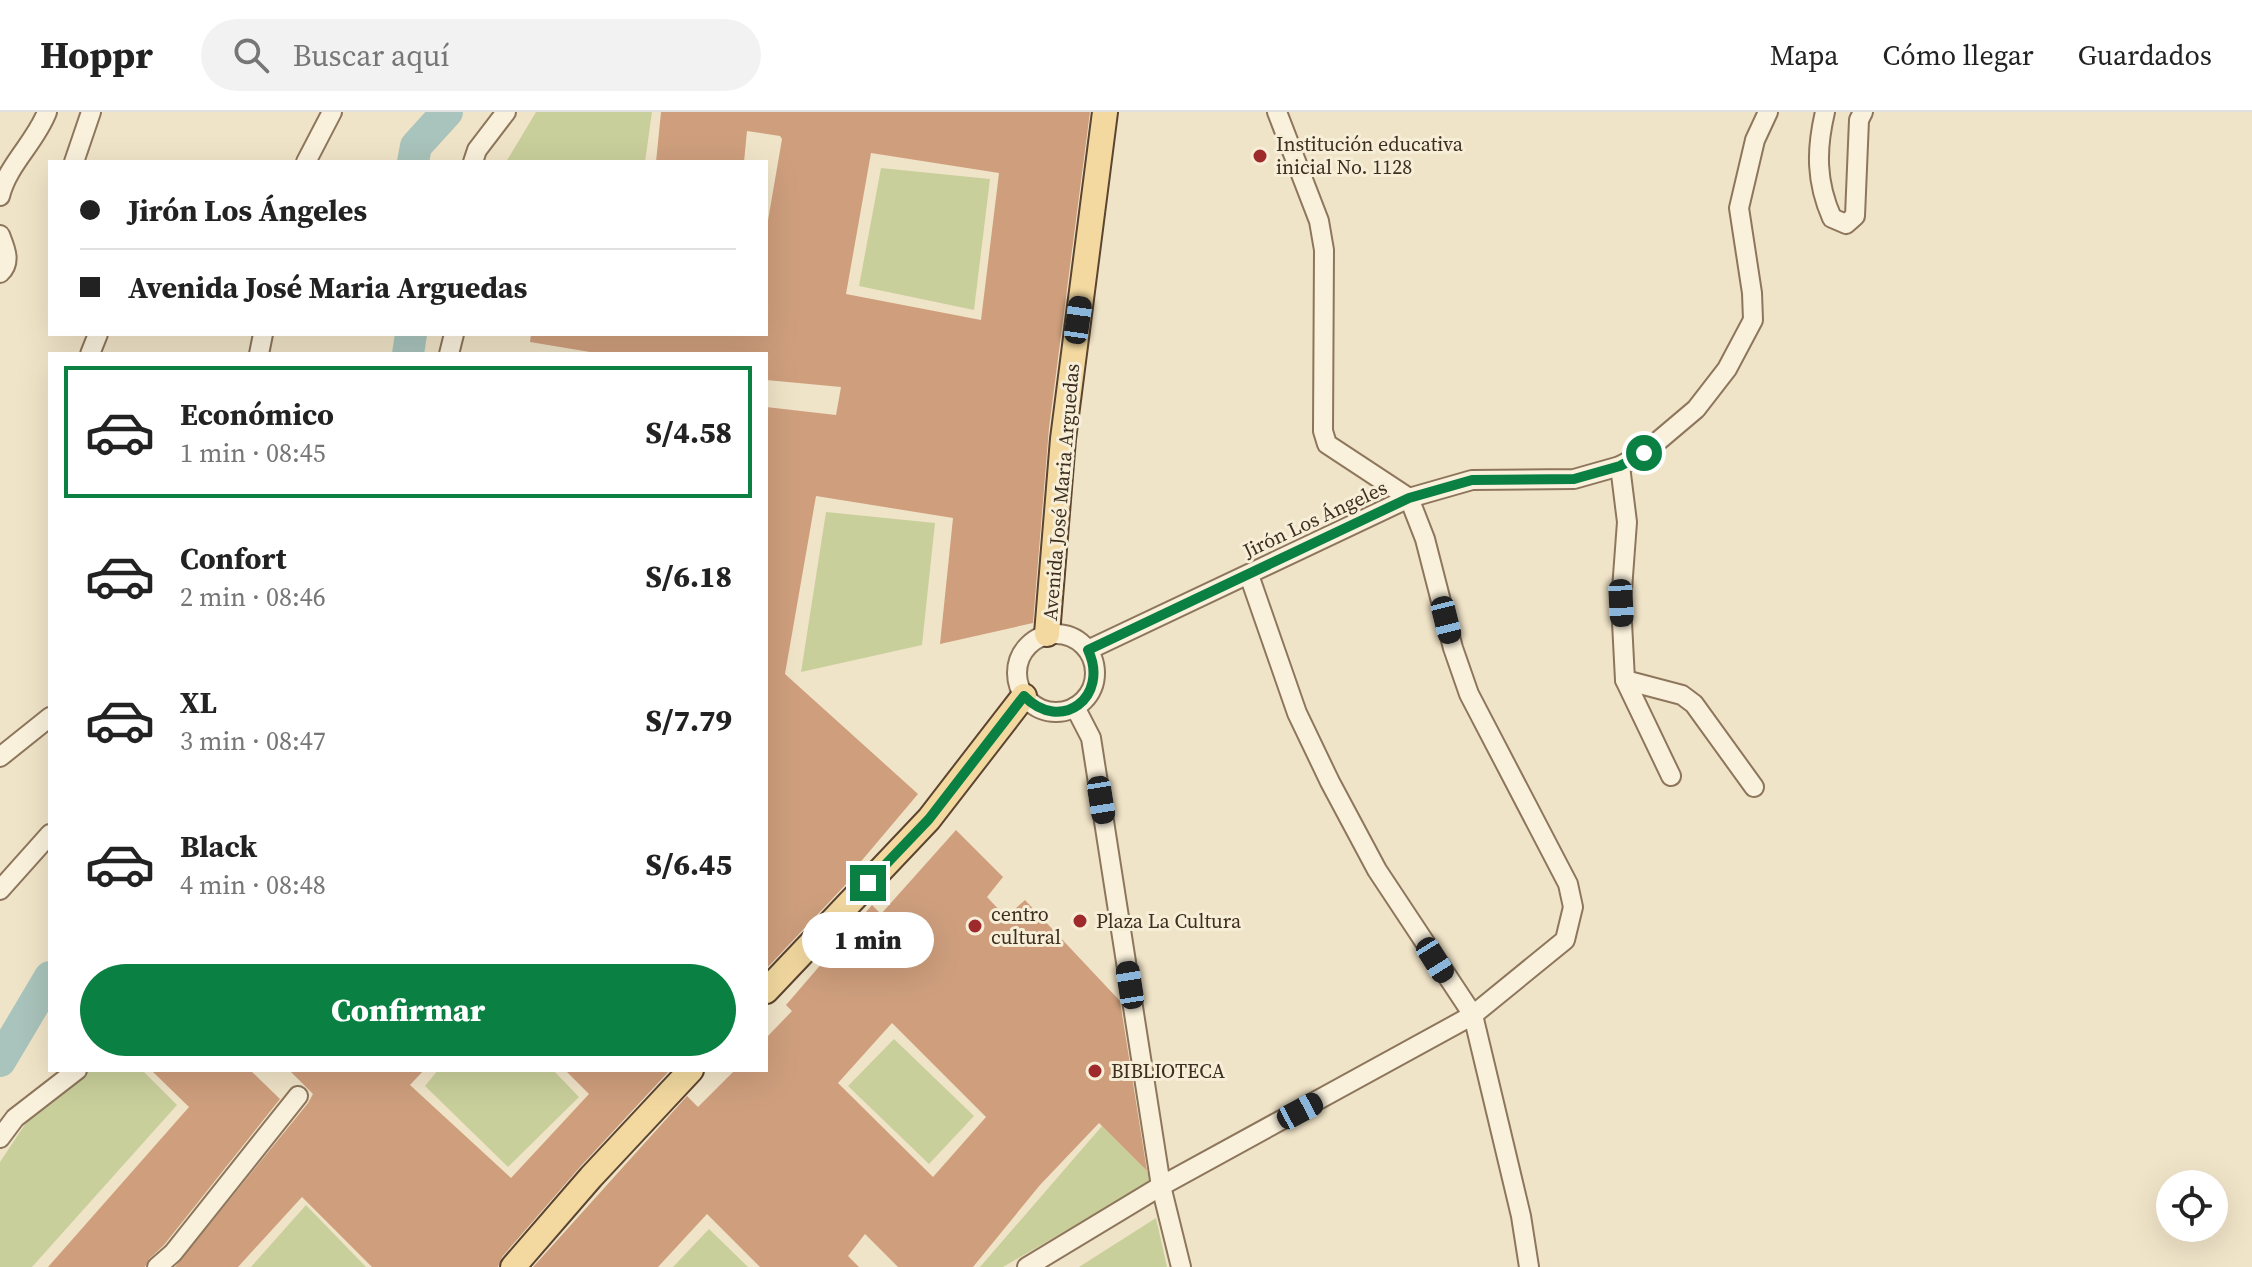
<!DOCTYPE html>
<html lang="es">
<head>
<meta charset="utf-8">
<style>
	body { margin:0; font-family:"Source Serif 4",serif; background:#f2f2f2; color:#222; height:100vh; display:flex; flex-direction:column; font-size:30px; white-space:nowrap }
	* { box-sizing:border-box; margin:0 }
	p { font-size:26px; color:#767676 }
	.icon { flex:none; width:44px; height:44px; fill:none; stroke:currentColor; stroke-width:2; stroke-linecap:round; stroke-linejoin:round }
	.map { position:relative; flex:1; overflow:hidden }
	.details { position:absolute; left:48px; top:240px; width:720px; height:720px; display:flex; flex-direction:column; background:#fff; border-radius:0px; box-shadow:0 8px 32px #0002 }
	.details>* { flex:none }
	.top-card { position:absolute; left:48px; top:48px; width:720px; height:176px; border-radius:0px; box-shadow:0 8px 32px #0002; display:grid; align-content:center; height:176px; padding:0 32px; background:#fff }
	.buttons { position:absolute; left:2156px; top:1058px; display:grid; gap:16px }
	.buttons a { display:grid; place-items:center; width:72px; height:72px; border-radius:50%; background:#fff; box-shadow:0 8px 32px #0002; font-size:40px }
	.end { position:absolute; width:36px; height:36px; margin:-18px; border:10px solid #0b8043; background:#fff; box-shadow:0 0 0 4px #fff }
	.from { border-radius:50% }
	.bubble { position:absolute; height:56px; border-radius:28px; background:#fff; box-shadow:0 8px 32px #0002; font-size:26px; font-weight:800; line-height:56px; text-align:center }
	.car { position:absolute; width:24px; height:48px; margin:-24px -12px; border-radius:10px; box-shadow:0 0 6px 2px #0007; background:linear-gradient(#222 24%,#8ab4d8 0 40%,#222 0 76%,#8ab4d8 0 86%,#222 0) }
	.top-card b { display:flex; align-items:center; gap:28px; height:76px; font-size:30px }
	.top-card b+b { border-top:2px solid #e0e0e0 }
	.top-card i { width:20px; height:20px; background:#222 }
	ul { padding:14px 0 0; list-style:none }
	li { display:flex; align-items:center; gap:24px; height:132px; margin:0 16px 12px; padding:0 16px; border:4px solid transparent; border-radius:0px }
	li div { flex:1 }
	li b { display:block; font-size:30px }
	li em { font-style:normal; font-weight:800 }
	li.active { border-color:#0b8043 }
	li>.icon { width:72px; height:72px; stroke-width:1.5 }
	.cta { display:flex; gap:16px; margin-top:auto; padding:16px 32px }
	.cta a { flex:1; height:92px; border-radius:48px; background:#0b8043; color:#fff; font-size:32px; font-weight:800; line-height:92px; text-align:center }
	header { display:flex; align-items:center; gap:48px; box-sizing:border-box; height:112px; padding:0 40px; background:#fff; border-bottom:2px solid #e0e0e0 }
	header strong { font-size:38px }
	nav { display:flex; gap:44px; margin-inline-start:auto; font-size:28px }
	.search { width:560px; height:72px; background:#f2f2f2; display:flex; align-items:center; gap:20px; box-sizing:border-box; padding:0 28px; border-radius:44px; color:#767676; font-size:30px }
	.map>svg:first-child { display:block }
</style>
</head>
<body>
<header>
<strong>Hoppr</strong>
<div class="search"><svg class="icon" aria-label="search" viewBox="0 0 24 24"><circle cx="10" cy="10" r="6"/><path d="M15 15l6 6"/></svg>Buscar aquí</div>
<nav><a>Mapa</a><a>Cómo llegar</a><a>Guardados</a></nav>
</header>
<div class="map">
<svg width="2252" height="1155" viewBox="0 0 2252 1155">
	<rect width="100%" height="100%" fill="#f0e4c8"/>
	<!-- green -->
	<g fill="#c9cf9b">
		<polygon points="536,0 652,0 645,50 506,50"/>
		<polygon points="881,56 990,67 974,198 859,174"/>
		<polygon points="826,400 935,411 922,533 801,560"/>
		<polygon points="894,927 974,1004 929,1052 848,974"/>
		<polygon points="61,958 142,958 177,993 32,1155 0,1155 0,1050"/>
		<polygon points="438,958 553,958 579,985 508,1055 425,974"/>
		<polygon points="1102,1014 1155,1067 1003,1155 980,1155"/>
		<polygon points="306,1093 366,1155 251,1155"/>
		<polygon points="1156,1106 1167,1155 1079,1155"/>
		<polygon points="709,1117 748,1155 673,1155"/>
	</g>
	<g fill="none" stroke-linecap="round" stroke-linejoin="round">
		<!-- river -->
		<g stroke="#a9c4bc" stroke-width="32">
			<polyline points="413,50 416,34 447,0"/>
			<polyline points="408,242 411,222"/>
			<polyline points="0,949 50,865"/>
		</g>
	</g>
	<!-- building -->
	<g fill="#cf9f7d" fill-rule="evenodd">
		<path d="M661,0H1090L1049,316L1033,511L940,532L953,406L816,384L785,562L918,682L847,766L850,768L766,857V295L836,303L841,275L766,268V242H602L530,230L531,222H766V120L782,27L780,24L747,19L744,50H656ZM871,41L999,61L981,208L846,182Z"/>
		<path d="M956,718L1003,765L987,785L1006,805L1025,788L1120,889L1147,1059L1099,1011L1040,1073L973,1155H898L865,1122L848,1144L859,1155H760L707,1102L658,1155H533L687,984L698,995L735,958H766V926L792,899L786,893L872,793L881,802ZM892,911L986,1005L933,1065L838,971Z"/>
		<polygon points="151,958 250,958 280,987 164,1133 149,1147 145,1155 48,1155 189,995"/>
		<polygon points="289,958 424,958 410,973 511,1066 589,982 565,958 670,958 580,1055 502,1145 498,1155 372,1155 302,1085 238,1155 175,1155 308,991 313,982"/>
	</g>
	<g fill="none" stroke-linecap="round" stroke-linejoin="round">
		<defs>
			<g id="minor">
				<path d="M1825,0C1816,38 1816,70 1832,106L1846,112L1855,104L1859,8L1863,0"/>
				<polyline points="74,50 91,0"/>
				<polyline points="306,50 332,0"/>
				<polyline points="473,50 477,38 506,0"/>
				<path d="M0,84C8,52 35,31 47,0"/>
				<path d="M0,123C5,136 12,150 0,161"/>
				<polyline points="90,242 98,222"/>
				<polyline points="259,242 263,222"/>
				<polyline points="449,242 454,222"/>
				<polyline points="1620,354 1627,410 1621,491 1625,568 1671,664"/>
				<polyline points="1249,463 1297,601 1330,670 1377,758 1473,903 1521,1104 1529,1155"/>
				<circle cx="1056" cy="561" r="39"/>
				<polyline points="1088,538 1409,386 1472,368 1574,367 1620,354 1644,341 1696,297 1727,257 1753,208 1752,181 1739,96 1755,28 1768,0"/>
				<polyline points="1625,568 1682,583 1694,592 1754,675"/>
				<polyline points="1075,595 1091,626 1161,1074 1181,1155"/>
				<polyline points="0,645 50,605"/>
				<polyline points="0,778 50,722"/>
				<polyline points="0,1026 15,1006 77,958"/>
				<polyline points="157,1155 173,1141 298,984"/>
				<polyline points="1027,1155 1161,1074 1473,903 1565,828 1573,795 1568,772 1469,582 1453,536 1425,427 1409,386 1327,332 1323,319 1324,138 1319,109 1277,0"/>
			</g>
			<g id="major">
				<polyline points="1047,522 1063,327 1105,0"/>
				<polyline points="766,879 929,707 1024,584"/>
				<polyline points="513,1155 591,1065 691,958"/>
			</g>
		</defs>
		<!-- minor casing -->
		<use href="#minor" stroke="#8d765c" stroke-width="22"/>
		<!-- major casing -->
		<use href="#major" stroke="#5b4430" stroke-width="28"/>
		<!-- minor -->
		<use href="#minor" stroke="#faf1dc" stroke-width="18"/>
		<!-- major -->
		<use href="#major" stroke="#f3d9a0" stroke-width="24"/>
	</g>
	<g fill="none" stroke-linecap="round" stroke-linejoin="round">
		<!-- route -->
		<path stroke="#0b8043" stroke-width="10" d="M868,771L929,707L1024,584C1061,622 1110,585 1088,538L1409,386L1472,368L1574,367L1620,354L1644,341"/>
	</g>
	<!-- markers -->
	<g fill="#9e2a2b" stroke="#f7eed8" stroke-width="3">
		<circle cx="1260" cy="44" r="8"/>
		<circle cx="1080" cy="809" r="8"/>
		<circle cx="975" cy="814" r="8"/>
		<circle cx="1095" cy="959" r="8"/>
	</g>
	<g text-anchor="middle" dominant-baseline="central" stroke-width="6" stroke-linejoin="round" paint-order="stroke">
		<!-- poi labels -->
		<g font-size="20" fill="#3d2e20" stroke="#f7eed8" text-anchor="start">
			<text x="1276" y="32">Institución educativa<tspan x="1276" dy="23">inicial No. 1128</tspan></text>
			<text x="991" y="802">centro<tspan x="991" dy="23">cultural</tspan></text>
			<text x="1096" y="809">Plaza La Cultura</text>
			<text x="1111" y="959">BIBLIOTECA</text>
		</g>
		<!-- street labels -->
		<g font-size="20" fill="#3d2e20" stroke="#f7eed8">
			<text transform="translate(1061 380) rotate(-85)">Avenida José Maria Arguedas</text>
			<text transform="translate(1315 407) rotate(-25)">Jirón Los Ángeles</text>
		</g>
	</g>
</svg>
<div class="buttons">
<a><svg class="icon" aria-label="locate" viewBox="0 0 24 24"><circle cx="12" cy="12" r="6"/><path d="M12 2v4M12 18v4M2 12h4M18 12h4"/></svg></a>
</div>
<i class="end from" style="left:1644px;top:341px"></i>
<i class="end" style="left:868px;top:771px"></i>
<div class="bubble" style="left:802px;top:800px;width:132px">1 min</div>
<i class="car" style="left:1078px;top:208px;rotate:8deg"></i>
<i class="car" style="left:1621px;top:491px;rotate:177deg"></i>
<i class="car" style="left:1446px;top:508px;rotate:166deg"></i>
<i class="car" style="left:1101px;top:688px;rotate:171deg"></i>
<i class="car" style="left:1435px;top:848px;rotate:148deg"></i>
<i class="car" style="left:1130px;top:873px;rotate:351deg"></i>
<i class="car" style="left:1300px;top:999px;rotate:62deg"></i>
<div class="top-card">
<b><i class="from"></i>Jirón Los Ángeles</b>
<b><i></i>Avenida José Maria Arguedas</b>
</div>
<section class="details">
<ul>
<li class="active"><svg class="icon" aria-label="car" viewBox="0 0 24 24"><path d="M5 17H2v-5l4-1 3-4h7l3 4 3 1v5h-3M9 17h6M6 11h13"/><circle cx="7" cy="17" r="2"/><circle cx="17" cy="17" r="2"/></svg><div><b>Económico</b><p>1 min · 08:45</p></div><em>S/4.58</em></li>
<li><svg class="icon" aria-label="car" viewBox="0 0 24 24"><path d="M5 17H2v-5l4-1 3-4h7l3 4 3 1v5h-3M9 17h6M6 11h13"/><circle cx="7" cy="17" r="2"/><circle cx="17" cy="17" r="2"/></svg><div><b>Confort</b><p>2 min · 08:46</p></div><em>S/6.18</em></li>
<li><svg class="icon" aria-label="car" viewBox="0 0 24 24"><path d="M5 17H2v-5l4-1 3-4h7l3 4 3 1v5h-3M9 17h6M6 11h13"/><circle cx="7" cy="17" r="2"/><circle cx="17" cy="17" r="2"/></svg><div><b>XL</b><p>3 min · 08:47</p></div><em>S/7.79</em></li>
<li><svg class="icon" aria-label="car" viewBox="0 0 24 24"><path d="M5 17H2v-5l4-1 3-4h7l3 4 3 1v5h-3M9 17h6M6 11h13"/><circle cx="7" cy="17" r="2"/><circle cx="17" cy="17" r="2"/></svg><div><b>Black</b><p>4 min · 08:48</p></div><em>S/6.45</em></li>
</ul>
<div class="cta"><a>Confirmar</a></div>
</section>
</div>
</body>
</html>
